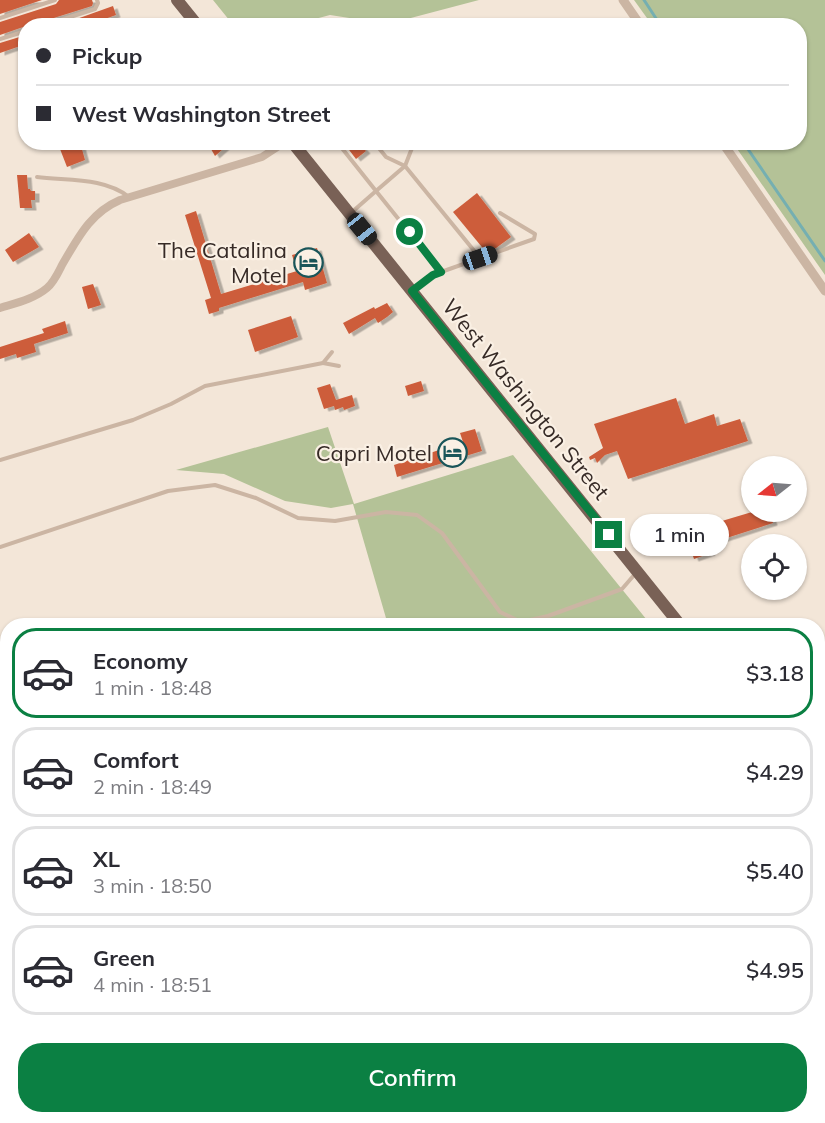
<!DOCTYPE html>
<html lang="en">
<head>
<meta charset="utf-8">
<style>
	body { margin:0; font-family:Mulish,sans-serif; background:#f7f7f7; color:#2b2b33; height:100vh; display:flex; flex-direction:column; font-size:22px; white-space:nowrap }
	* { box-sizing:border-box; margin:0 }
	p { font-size:20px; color:#7c7c81 }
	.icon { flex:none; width:33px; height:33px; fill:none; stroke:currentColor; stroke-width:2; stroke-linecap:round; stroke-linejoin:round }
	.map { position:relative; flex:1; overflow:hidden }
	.drawer { position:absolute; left:0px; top:618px; width:825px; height:506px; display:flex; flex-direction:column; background:#fff; border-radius:24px 24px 0 0; box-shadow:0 2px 4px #0004 }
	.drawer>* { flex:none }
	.banner { position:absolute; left:18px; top:18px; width:789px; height:132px; border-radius:24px; box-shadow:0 2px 4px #0004; display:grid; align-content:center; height:132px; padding:0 18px; background:#fff }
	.needle { width:39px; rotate:253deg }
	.fabs { position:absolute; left:741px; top:456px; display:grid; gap:12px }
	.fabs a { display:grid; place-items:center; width:66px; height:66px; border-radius:50%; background:#fff; box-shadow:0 2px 4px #0004; font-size:30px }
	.end { position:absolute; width:27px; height:27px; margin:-14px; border:8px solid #0b8043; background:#fff; box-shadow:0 0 0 3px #fff }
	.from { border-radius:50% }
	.bubble { position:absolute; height:42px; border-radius:21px; background:#fff; box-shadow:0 2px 4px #0004; font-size:20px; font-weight:600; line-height:42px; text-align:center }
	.car { position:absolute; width:18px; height:36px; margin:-18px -9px; border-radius:8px; box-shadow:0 0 4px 2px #0007; background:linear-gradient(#222 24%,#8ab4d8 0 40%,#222 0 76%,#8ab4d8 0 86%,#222 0) }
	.banner b { display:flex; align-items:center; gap:21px; height:57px; font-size:22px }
	.banner b+b { border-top:2px solid #e1e1e2 }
	.banner i { width:15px; height:15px; background:#2b2b33 }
	ul { padding:10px 0 0; list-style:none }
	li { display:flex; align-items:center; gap:18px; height:90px; margin:0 12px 9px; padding:0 6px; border:3px solid #e1e1e2; border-radius:24px }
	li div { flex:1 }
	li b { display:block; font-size:22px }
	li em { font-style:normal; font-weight:600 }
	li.selected { border-color:#0b8043 }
	li>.icon { width:54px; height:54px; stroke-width:1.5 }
	.action { display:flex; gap:12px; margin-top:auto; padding:12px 18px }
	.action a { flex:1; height:69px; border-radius:24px; background:#0b8043; color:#fff; font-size:24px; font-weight:600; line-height:69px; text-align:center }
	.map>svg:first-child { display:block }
</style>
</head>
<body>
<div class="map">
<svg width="825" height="1123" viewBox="0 0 825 1123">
	<defs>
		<filter id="shadow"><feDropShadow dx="4.5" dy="2.5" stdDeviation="0" flood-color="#0004"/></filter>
	</defs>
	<rect width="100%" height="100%" fill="#f3e6d8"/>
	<!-- green -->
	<g fill="#b4c297">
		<polygon points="213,0 479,0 388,24 330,15 292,25 234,26"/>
		<polygon points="634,0 825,0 825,275 733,143 800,142 800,26 652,25"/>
		<polygon points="328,427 354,504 513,455 651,625 388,625 353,504 331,508 285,501 224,474 176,470"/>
		<polygon points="0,872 7,873 7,917 0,913"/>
	</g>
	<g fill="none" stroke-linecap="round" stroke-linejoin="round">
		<!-- stream -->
		<g stroke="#75afb1" stroke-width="3">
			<polyline points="644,0 661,26"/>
			<polyline points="743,142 825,261"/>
		</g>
	</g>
	<!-- building -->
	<g fill="#cd5d3b" filter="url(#shadow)">
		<polygon points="0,0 42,0 0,14"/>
		<polygon points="59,0 92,0 93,3 92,6 41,22 38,26 26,26 0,35 0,22 56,4"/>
		<polygon points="113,6 116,15 85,26 57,26"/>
		<polygon points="26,35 26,44 0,53 0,43"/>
		<polygon points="60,142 80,142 85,160 67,167 60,149 62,149"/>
		<polygon points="207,142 231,142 215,156"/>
		<polygon points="343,142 355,142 357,147 362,147 366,151 356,159"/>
		<polygon points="17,175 27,175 28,189 30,189 31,191 35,191 35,200 31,200 32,208 20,208"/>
		<polygon points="477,193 511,237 496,248 486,252 453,212"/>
		<polygon points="196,211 221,294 297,271 292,255 317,248 327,283 305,290 303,282 219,308 219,311 209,314 205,300 211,298 185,215"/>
		<polygon points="29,233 39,247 13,262 5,250"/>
		<polygon points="93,284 101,305 88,309 82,287"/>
		<polygon points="387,303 393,312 387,317 378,323 375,318 349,334 343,323 374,307 375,309"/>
		<polygon points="291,316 298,337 255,352 248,330"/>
		<polygon points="65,321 68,333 34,344 36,352 17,358 16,354 0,359 0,347 44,333 42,329"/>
		<polygon points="421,381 424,391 408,396 405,386"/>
		<polygon points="330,384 336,400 352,395 355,406 344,410 343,407 335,410 334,406 324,409 317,388"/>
		<polygon points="676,398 685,424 714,414 717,426 740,419 748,441 628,479 617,451 605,455 597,463 595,458 590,460 589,457 603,448 594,424"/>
		<polygon points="475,429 482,451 397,477 394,465 463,442 460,433"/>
		<polygon points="752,512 770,512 773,523 708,544 711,553 694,559 685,532"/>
		<polygon points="825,928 825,975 823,975 818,956 818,930"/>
		<polygon points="0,987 8,987 8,1012 0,1013"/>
		<polygon points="8,1026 8,1072 6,1072 0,1054 0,1028"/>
	</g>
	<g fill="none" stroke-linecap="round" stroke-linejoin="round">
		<!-- service -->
		<g stroke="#cbb5a3" stroke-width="4">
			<polyline points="0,18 55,0"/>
			<polyline points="42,26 95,9 98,3 97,0"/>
			<polyline points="0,39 26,31"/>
			<polyline points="337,142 376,191 352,212"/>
			<polyline points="374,142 386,157 405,166 412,148 419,142"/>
			<polyline points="359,144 362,142"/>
			<path d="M37,177C67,181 104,177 129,197"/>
			<polyline points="441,272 534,239 535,234 500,213"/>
			<polyline points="413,291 433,275 441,272 376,191 405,166 480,258"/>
			<polyline points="332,352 323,363 339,366"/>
			<polyline points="0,460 133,420 171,404 205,386 323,363"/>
			<polyline points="0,547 168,491 215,485 256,498 298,518 335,521 386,512 417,515 442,533 500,612 521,622 548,616 622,589 635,574"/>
		</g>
		<!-- minor -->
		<g stroke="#cbb5a3" stroke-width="8">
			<path d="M0,308C16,303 34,299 47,288C54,282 58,273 62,265C78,238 90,213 120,200L262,157L285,142"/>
			<polyline points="171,1116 173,1123"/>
			<polyline points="809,1116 812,1123"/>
			<polyline points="335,1123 358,1116"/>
		</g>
		<!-- tertiary -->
		<g stroke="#cbb5a3" stroke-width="9">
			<polyline points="623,0 641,26"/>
			<polyline points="722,142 825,291"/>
		</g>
		<!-- primary -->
		<g stroke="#796156" stroke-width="12">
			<polyline points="177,0 198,26"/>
			<polyline points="292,142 681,626"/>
			<polyline points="818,781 825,791"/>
			<polyline points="818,809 825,819"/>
		</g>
	</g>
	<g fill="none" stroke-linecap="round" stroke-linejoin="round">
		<!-- route -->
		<polyline stroke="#0b8043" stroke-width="8" points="410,232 441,272 433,275 412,291 609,535"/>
	</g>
	<!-- icons -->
	<defs>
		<symbol id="hotel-ring" viewBox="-11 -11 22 22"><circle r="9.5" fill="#faf0e4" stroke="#195559" stroke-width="1.5"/><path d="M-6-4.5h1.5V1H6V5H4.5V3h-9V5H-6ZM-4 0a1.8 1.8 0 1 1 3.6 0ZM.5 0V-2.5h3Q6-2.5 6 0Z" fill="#195559"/></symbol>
	</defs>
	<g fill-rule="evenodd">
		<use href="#hotel-ring" x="292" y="246" width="33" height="33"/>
		<use href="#hotel-ring" x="436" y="436" width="33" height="33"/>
	</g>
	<g text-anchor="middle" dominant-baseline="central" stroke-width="4.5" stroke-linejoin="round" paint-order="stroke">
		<!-- poi labels -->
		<g font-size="22" fill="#362a26" stroke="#faf0e4" text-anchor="end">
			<text x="287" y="250">The Catalina<tspan x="287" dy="25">Motel</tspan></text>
			<text x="432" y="453">Capri Motel</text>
		</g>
		<!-- street labels -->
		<g font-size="22" fill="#362a26" stroke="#faf0e4">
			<text transform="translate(526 399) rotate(51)">West Washington Street</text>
		</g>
	</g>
</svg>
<div class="fabs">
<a><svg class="needle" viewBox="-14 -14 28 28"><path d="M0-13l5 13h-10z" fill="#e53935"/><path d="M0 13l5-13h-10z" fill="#7c7c81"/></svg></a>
<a><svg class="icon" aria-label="locate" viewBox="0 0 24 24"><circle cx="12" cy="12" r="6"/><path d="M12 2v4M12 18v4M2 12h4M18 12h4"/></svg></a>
</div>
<i class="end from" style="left:410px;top:232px"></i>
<i class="end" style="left:609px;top:535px"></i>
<div class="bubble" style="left:630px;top:514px;width:99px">1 min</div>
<i class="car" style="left:362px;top:229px;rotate:141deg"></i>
<i class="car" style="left:480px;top:258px;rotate:71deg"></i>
<div class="banner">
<b><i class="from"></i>Pickup</b>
<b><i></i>West Washington Street</b>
</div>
<section class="drawer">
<ul>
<li class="selected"><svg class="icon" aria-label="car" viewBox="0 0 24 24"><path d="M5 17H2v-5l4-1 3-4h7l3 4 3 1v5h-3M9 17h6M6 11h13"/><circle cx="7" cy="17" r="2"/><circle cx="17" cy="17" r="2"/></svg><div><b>Economy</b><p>1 min · 18:48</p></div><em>$3.18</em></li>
<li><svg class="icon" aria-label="car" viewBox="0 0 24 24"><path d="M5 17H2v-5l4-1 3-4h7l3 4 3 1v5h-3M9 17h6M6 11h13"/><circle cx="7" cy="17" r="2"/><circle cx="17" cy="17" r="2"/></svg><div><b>Comfort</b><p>2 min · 18:49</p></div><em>$4.29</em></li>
<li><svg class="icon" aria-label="car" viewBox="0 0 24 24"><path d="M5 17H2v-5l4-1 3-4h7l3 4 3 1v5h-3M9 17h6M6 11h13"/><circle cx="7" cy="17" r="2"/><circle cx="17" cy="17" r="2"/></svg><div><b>XL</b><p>3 min · 18:50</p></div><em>$5.40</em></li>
<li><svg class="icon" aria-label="car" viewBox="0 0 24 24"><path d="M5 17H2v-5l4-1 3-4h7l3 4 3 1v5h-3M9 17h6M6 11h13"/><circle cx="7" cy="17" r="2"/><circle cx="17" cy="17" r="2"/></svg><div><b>Green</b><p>4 min · 18:51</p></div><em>$4.95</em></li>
</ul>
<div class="action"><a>Confirm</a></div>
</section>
</div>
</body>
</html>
